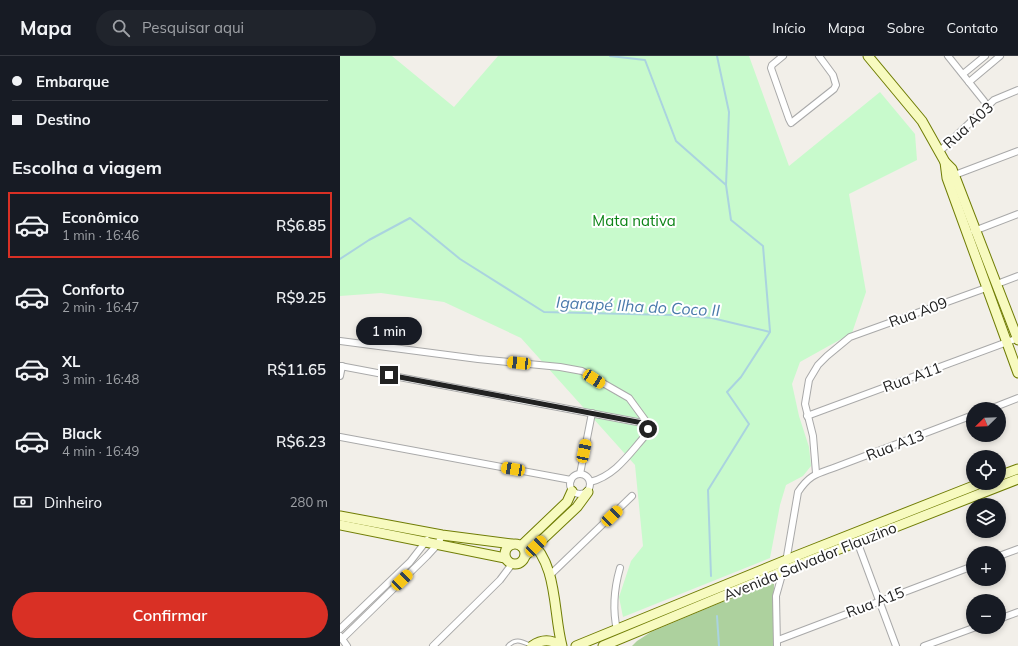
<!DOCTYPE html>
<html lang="pt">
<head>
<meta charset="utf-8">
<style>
	body { margin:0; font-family:Mulish,sans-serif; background:#20242c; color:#f1f3f6; height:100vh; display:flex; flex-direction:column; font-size:15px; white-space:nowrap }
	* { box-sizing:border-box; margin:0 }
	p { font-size:13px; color:#9ea1a6 }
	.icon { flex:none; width:22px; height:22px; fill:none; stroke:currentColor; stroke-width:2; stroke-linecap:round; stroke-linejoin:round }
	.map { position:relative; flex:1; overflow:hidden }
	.sheet { display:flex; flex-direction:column; background:#171b24; width:340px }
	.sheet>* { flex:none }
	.guide { display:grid; align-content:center; height:88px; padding:0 12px; background:#171b24 }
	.needle { width:26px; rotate:247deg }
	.tools { position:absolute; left:626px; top:346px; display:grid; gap:8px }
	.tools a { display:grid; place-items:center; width:40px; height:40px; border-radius:50%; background:#171b24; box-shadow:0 2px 6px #0003; font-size:20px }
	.end { position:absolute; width:18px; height:18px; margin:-9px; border:5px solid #222; background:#fff; box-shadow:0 0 0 2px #fff }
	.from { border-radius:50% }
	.bubble { position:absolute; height:28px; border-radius:14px; background:#171b24; box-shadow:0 2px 6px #0003; font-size:13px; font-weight:600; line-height:28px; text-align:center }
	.car { position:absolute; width:12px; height:24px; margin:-12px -6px; border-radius:5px; box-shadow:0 0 3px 1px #0007; background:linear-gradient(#f5c518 24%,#345 0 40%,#f5c518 0 76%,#345 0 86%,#f5c518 0) }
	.guide b { display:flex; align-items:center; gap:14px; height:38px; font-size:15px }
	.guide b+b { border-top:1px solid #363941 }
	.guide i { width:10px; height:10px; background:#f1f3f6 }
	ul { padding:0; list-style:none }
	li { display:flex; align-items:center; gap:12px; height:66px; margin:0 8px 6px; padding:0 4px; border:2px solid transparent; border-radius:0px }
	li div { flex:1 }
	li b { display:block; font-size:15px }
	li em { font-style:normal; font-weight:600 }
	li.selected { border-color:#d93025 }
	li>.icon { width:36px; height:36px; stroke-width:1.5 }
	h2 { padding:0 12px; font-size:18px; line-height:48px }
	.pay { display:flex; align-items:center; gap:10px; height:44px; padding:0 12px; font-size:15px }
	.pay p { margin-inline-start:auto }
	.primary-button { display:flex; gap:8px; margin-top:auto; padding:8px 12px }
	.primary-button a { flex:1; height:46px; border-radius:24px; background:#d93025; color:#fff; font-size:16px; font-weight:600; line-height:46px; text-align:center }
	header { display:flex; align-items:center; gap:24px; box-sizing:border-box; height:56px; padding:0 20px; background:#171b24; border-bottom:1px solid #363941 }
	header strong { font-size:19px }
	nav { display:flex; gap:22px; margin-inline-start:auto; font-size:14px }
	.search { width:280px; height:36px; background:#20242c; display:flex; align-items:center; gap:10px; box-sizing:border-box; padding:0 14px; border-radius:22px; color:#9ea1a6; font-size:15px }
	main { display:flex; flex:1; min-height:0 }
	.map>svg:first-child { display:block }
</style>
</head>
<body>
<header>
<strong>Mapa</strong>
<div class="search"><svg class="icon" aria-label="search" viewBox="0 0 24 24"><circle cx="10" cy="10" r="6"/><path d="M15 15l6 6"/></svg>Pesquisar aqui</div>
<nav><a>Início</a><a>Mapa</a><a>Sobre</a><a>Contato</a></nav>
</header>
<main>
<section class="sheet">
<div class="guide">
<b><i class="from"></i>Embarque</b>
<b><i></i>Destino</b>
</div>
<h2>Escolha a viagem</h2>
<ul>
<li class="selected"><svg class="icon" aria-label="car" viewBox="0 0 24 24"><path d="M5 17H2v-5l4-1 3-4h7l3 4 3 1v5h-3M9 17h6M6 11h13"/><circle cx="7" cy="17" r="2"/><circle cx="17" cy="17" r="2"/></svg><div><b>Econômico</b><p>1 min · 16:46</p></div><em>R$6.85</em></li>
<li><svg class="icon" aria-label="car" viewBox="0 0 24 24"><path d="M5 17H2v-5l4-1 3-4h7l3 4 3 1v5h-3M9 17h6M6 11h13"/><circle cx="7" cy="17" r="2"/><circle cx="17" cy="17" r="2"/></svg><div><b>Conforto</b><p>2 min · 16:47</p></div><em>R$9.25</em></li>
<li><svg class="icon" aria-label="car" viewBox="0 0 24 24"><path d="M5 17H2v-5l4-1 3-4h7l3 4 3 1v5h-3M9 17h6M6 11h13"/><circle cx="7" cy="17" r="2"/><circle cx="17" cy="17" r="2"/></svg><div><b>XL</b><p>3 min · 16:48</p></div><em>R$11.65</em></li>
<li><svg class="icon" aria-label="car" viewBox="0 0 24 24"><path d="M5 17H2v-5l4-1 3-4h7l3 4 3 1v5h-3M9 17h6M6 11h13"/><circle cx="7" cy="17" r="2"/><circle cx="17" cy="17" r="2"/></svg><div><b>Black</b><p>4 min · 16:49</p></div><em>R$6.23</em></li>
</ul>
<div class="pay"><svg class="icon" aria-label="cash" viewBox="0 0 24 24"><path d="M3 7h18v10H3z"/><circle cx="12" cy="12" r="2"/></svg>Dinheiro<p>280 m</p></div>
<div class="primary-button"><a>Confirmar</a></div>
</section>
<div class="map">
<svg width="678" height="590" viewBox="0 0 678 590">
	<rect width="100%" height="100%" fill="#f2efe9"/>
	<!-- forest -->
	<polygon fill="#add19e" points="430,526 434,528 433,590 292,590 297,585 311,576"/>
	<!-- park -->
	<polygon fill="#c8facc" points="0,0 52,0 114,51 158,0 409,0 449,110 540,36 575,78 577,104 509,138 526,236 512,277 460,306 452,328 459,360 469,391 471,410 463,420 446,429 440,449 430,502 283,561 279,541 291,505 303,490 295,409 181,282 104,246 41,237 0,240"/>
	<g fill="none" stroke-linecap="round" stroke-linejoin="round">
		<!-- stream -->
		<g stroke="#aad3df" stroke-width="2">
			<polyline points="270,0 305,4 336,85 386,129"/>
			<polyline points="377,0 389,56 386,129 391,164 423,190 430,275"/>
			<polyline points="0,203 29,184 70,162 120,203 204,256 332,259 372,262 430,276 401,321 387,336 409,368 368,434 371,520"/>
			<polyline points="377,560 379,590"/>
		</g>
		<defs>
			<path id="lane" d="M168,590C175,582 181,585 190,589"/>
			<g id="street">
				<polyline points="443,0 432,9 431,12 449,63 451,67 494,33 496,29 493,19 479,0"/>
				<polyline points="608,0 644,45"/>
				<polyline points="623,18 645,0"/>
				<polyline points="629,26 660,0"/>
				<polyline points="600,95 654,44 678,34"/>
				<polyline points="612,120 678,95"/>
				<polyline points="634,175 678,158"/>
				<polyline points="657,228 678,220"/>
				<polyline points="0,285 138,303 220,311 242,315 289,342 308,368"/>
				<path d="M0,310L308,368L309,373L305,380C289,398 275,420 250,426"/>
				<polyline points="0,320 2,310"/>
				<polyline points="650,353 678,342"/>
				<polyline points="467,360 678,282"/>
				<polyline points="0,381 231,424"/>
				<polyline points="476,417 473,380 465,348 469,324 478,309 487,300 510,281 646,232"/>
				<circle cx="240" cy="428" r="10"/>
				<polyline points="240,418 252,357"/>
				<polyline points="517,485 556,590"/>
				<polyline points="659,500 678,493"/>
				<path d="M446,506L458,436C470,418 477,418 496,411L633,359"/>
				<polyline points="209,520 292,440"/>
				<polyline points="659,563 678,556"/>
				<polyline points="0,573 70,506 87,484"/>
				<path d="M277,574C272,552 274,533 280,512"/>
				<polyline points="0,580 7,590"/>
				<polyline points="2,583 87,500 98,488 102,479"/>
				<polyline points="438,584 633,510"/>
				<polyline points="93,590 160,524 172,508"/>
				<polyline points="437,590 436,540 443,515"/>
				<polyline points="584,590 636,571"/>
			</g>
			<g id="secondary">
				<polyline points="528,0 582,65 605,106 612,113 678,284"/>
				<polyline points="605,106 607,122 678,317"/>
				<polyline points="659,420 678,413"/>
				<polyline points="0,460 102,479 172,488"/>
				<polyline points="0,469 165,502"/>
				<path d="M189,484C218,508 213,556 222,590"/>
				<circle cx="175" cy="498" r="10"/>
				<polyline points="181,490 227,446 232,435"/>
				<polyline points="185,500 237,451 248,436"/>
				<path d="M192,590C202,583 211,583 221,590"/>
				<polyline points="236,590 456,500 641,427"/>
				<polyline points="263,590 443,515 678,423"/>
			</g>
		</defs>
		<!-- lane casing -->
		<use href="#lane" stroke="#a9a9a9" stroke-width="5"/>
		<!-- street casing -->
		<use href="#street" stroke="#a9a9a9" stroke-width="8"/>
		<!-- secondary casing -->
		<use href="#secondary" stroke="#707d05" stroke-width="11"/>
		<!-- lane -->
		<use href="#lane" stroke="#fff" stroke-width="3"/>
		<!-- street -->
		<use href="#street" stroke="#fff" stroke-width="6"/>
		<!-- secondary -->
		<use href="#secondary" stroke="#f7fabf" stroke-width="9"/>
	</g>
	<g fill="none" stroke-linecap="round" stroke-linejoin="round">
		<!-- route -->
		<polyline stroke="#222" stroke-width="5" points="49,319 308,368 308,373"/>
	</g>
	<g text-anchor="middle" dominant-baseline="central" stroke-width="4" stroke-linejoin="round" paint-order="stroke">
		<!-- street labels -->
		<g font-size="15" fill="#222" stroke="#fff">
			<text transform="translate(628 69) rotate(-42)">Rua A03</text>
			<text transform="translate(578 256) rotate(-20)">Rua A09</text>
			<text transform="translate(572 321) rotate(-20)">Rua A11</text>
			<text transform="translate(555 389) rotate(-21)">Rua A13</text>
			<text transform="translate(470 505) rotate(-22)">Avenida Salvador Flauzino</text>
			<text transform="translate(535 546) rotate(-21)">Rua A15</text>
		</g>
		<!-- park labels -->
		<g font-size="15" fill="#0c8416" stroke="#fff">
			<text x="294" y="164">Mata nativa</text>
		</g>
		<!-- water labels -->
		<g font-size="16" font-style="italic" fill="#4a7aab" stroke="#fff">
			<text transform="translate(298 250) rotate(3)">Igarapé Ilha do Coco II</text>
		</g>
	</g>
</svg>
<div class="tools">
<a><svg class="needle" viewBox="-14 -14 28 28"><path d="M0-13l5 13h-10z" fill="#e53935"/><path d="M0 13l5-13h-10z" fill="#9ea1a6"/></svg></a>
<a><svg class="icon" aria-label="locate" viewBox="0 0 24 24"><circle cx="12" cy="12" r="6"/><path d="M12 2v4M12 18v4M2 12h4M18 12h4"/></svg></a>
<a><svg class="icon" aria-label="layers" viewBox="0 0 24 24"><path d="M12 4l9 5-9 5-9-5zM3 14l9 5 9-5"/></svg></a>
<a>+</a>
<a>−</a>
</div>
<i class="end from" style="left:308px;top:373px"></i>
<i class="end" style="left:49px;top:319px"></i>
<div class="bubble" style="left:16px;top:261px;width:66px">1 min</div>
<i class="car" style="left:179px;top:307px;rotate:276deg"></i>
<i class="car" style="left:254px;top:323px;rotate:123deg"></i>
<i class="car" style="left:244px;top:395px;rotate:12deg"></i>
<i class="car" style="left:173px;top:413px;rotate:280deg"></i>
<i class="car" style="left:272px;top:460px;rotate:46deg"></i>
<i class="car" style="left:196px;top:490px;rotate:46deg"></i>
<i class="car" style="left:62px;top:524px;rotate:46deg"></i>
</div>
</main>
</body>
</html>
